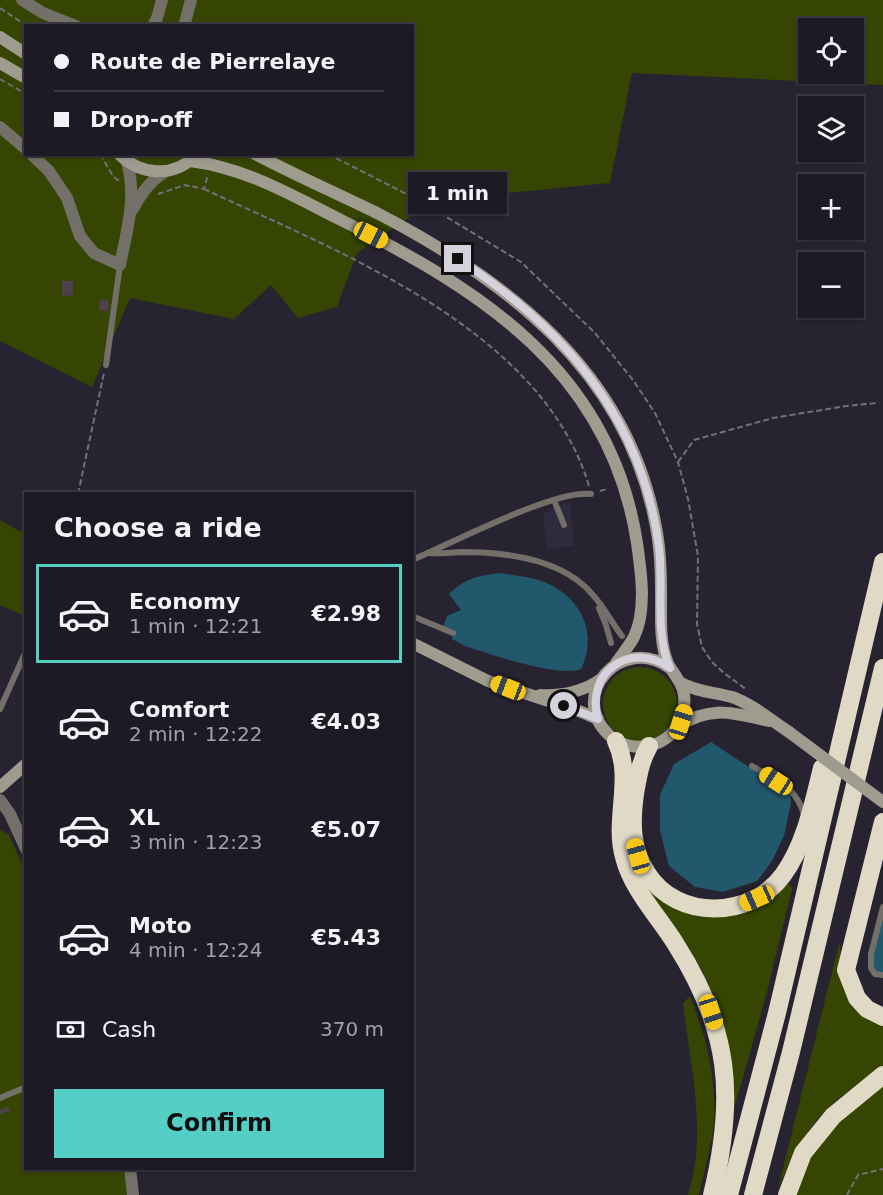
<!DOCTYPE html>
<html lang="en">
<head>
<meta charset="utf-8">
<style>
	body { margin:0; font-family:"DejaVu Sans",sans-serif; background:#2b2732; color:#f1f3f6; height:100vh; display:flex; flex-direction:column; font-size:22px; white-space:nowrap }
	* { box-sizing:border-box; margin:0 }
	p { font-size:20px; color:#a1a1a7 }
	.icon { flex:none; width:33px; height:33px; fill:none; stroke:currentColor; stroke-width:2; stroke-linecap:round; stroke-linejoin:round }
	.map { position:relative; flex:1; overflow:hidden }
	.details { position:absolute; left:24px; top:492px; width:390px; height:678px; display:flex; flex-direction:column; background:#1e1a25; border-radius:0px; box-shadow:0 2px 4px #0004,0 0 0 2px #3c3842 }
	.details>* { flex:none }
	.top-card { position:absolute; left:24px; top:24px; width:390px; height:132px; border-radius:0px; box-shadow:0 2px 4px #0004,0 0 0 2px #3c3842; display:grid; align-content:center; height:132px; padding:0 30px; background:#1e1a25 }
	.tools { position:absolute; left:798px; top:18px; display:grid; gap:12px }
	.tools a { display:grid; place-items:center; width:66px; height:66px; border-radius:0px; background:#1e1a25; box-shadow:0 2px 4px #0004,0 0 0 2px #3c3842; font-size:30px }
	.end { position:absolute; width:27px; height:27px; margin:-14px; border:8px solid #d5d2dc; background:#111; box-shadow:0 0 0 3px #111 }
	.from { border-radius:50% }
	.bubble { position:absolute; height:42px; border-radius:0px; background:#1e1a25; box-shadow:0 2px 4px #0004,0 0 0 2px #3c3842; font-size:20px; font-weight:700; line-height:42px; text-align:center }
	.car { position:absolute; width:18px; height:36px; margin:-18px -9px; border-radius:8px; box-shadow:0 0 4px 2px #0007; background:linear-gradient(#f5c518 24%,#345 0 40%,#f5c518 0 76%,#345 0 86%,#f5c518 0) }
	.top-card b { display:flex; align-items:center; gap:21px; height:57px; font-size:22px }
	.top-card b+b { border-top:2px solid #3c3842 }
	.top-card i { width:15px; height:15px; background:#f1f3f6 }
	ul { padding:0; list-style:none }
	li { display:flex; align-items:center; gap:18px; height:99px; margin:0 12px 9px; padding:0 18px; border:3px solid transparent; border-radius:0px }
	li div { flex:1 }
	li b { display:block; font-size:22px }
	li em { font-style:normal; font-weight:700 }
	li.on { border-color:#55cec5 }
	li>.icon { width:54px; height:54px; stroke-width:1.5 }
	h2 { padding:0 30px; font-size:27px; line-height:72px }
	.pay { display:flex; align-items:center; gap:15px; height:66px; padding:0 30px; font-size:22px }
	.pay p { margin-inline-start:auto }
	.primary-button { display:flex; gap:12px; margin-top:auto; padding:12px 30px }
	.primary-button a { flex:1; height:69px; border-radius:0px; background:#55cec5; color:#111; font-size:24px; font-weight:700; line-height:69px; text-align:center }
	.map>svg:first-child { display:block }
</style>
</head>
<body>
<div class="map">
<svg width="883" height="1195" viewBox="0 0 883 1195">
	<rect width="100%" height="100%" fill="#282331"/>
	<!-- built -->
	<polygon fill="#302a3e" points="570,502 574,546 547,549 543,514"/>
	<!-- green -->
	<g fill="#364501" fill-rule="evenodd">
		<path d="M0,0H883V85L632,73L610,183L435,200L357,253L337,307L298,318L271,285L234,319L130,298L92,387L0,341ZM26,26H412V154H26ZM808,28H854V74H808Z"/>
		<polygon points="0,520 25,534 25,616 0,605"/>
		<circle cx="640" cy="704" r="37"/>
		<polygon points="0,830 9,835 25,871 26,1168 126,1169 128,1195 0,1195"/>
		<path d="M642,880L719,916L739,914L750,910L786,883L791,885L792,889L767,992L734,1109C733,1067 720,1002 699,965C682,936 657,911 642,880Z"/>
		<path d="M840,940V972L883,1025V1066C863,1081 841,1095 824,1112C804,1133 790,1162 778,1188Z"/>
		<path d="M690,996C706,1035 717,1080 714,1122C712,1146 704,1171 699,1195H688C708,1135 690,1064 683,1003Z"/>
		<polygon points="883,1075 883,1195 787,1195 803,1153"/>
	</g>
	<!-- water -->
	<g fill="#22586b">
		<path d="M500,573C517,576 536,577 551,585C584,602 597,636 581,669C558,678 490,654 465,646L452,639L453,629L443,627L447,616L461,610L449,594C465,578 478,576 500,573Z"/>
		<polygon points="711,742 790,794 791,803 784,836 772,861 757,881 723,892 695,887 669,866 660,830 660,795 674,764"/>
		<polygon points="883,907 883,975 875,974 871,954"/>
	</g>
	<!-- building -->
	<g fill="#4f414c">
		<polygon points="62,281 73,281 73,296 62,295"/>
		<polygon points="100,300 109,300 108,311 99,310"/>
		<polygon points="8,1107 10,1111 0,1114 0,1110"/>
	</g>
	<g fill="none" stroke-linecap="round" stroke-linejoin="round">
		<!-- path -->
		<g stroke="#736f7b" stroke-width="2" stroke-dasharray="6 3" stroke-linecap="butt">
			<polyline points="0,8 27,26"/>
			<polyline points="0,79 26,94"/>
			<polyline points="100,154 113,176 119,181"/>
			<polyline points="328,154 420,201 521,262 595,333 633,380 655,413 678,462 688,499 698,556 697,624 702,647 712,662 724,673 747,690"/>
			<path d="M204,189C339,252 542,329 589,486"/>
			<polyline points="158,194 185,185 204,189 208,174"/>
			<polyline points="678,462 694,440 773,418 846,406 877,403"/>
			<polyline points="600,491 607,489"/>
			<polyline points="78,494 104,373"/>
			<polyline points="847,1195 858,1175 883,1169"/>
		</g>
		<!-- lane -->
		<g stroke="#737069" stroke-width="6">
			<polyline points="106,365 120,265"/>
			<polyline points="554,500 564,525"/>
			<path d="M428,553C439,554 450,553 461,552C505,552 563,559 593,595C604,607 612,623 622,636"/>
			<path d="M412,560C450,544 555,489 591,494"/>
			<polyline points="599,608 606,625 611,643"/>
			<polyline points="412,616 453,633"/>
			<polyline points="0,709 26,651"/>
			<path d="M752,766C775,780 797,787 804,815"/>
			<polyline points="883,907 871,954 871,968 875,974 883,975"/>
			<polyline points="0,1098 26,1087"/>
		</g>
		<!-- street -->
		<g stroke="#737069" stroke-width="12">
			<polyline points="22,0 43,13 76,26"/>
			<polyline points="153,26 157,18 162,0"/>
			<polyline points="184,26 191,0"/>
			<polyline points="0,127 26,149"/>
			<path d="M31,154L49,171L67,198L80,236L94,253L120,265C127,230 137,197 127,162"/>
			<path d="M133,209C141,193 151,180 166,171"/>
			<polyline points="0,800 10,814 26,849"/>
			<polyline points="130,1168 133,1195"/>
		</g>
		<!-- secondary -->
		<g stroke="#9f9b8e" stroke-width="12">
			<polyline points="0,37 26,54"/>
			<polyline points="0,63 26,78"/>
			<path d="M119,154C140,175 172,178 194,157"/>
			<path d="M255,154C295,175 336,193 377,213C508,281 628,372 656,527C662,558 661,590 661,621C661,635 662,648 667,661C669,668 674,672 677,678C685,689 686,703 682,716C673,747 632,757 609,735C567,696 621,633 670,668"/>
			<path d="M190,161C246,168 291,195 341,220C483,291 611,372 637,543C641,571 647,610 634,637C629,646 622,655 616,663"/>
			<polyline points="412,643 488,681 579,711 598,719"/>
			<path d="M681,683C697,692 714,692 732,697C752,704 771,720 789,732"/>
			<path d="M540,695C563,696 583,692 601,679"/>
			<path d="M678,726C712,705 732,713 769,721"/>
			<polyline points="0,787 26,764"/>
		</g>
		<!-- highway -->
		<g stroke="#e0d9c6" stroke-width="18">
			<path d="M616,741C634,778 613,819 624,857C632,889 658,916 675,943C730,1029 736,1096 712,1195"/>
			<path d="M649,746C640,762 638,777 635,794C631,823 631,848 647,873C677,921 751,919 783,875C805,845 813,804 822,768"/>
			<polyline points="883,822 846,970 857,998 867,1009 883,1017"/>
			<polyline points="729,1195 777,1013 883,562"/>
			<polyline points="753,1195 791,1052 883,668"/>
			<polyline points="787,1195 803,1153 833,1116 883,1075"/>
		</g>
		<!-- secondary-bridge -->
		<polyline stroke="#9f9b8e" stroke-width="12" points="789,732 883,802"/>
	</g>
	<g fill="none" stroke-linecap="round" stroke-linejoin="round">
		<!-- route -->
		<path stroke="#d5d2dc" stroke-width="8" d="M458,259C564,328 642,418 659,547C664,587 654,631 670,668C630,640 585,672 598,719L564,706"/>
	</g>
</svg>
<div class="tools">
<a><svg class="icon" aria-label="locate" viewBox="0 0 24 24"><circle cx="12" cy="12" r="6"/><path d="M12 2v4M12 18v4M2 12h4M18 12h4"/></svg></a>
<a><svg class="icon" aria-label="layers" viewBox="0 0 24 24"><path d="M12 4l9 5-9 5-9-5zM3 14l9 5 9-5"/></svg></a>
<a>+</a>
<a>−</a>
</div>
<i class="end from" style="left:564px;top:706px"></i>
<i class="end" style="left:458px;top:259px"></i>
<div class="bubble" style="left:408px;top:172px;width:99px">1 min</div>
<i class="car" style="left:371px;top:235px;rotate:117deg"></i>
<i class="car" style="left:508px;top:688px;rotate:291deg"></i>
<i class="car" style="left:681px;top:722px;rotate:17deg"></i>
<i class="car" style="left:776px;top:781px;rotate:303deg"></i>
<i class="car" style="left:638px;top:856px;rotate:344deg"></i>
<i class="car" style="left:757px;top:898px;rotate:246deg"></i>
<i class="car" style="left:711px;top:1012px;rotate:162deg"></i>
<div class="top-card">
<b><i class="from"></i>Route de Pierrelaye</b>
<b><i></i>Drop-off</b>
</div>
<section class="details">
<h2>Choose a ride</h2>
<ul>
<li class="on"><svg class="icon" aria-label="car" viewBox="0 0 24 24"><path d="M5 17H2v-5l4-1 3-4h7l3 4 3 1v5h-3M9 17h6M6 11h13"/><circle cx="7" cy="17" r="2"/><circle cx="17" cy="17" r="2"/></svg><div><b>Economy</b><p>1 min · 12:21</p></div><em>€2.98</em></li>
<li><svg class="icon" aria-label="car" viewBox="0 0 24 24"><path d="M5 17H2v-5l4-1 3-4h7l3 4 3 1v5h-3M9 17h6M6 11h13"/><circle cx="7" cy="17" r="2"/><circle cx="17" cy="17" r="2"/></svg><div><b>Comfort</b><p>2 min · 12:22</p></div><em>€4.03</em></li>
<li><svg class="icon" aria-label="car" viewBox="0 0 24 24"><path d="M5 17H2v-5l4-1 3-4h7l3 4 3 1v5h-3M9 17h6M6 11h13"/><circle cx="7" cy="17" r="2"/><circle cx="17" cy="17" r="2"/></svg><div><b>XL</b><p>3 min · 12:23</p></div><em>€5.07</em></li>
<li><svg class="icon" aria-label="car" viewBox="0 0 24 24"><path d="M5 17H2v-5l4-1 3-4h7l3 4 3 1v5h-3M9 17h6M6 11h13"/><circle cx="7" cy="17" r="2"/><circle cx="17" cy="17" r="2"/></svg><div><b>Moto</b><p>4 min · 12:24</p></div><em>€5.43</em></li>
</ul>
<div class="pay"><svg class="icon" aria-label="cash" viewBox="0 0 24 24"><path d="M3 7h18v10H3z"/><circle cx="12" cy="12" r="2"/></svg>Cash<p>370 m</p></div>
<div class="primary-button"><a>Confirm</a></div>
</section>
</div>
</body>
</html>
